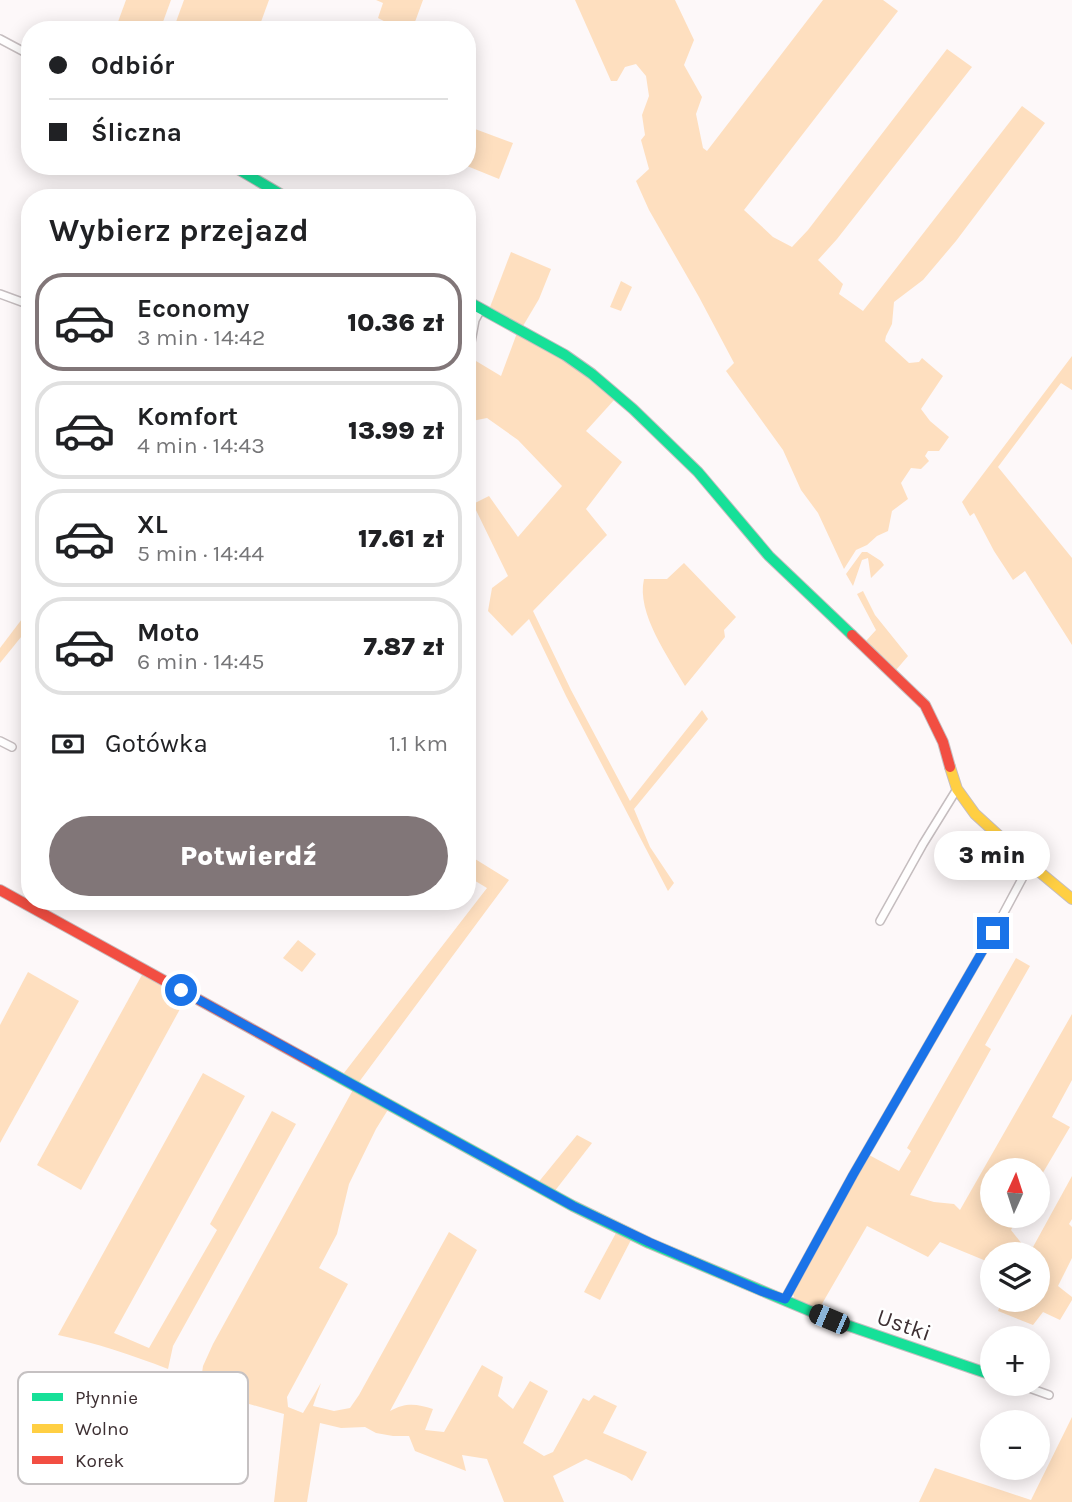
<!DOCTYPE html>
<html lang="pl">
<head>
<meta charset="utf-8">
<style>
	body { margin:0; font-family:Karla,sans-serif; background:#f2f2f2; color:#202124; height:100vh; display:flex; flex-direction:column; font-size:26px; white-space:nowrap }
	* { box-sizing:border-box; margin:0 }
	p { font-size:23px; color:#757577 }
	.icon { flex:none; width:38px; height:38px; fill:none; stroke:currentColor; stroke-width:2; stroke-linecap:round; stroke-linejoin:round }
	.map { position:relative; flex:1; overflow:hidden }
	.details { position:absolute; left:21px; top:189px; width:455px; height:721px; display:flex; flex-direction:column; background:#fff; border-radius:28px; box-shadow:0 4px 18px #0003 }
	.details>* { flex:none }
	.banner { position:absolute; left:21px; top:21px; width:455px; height:154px; border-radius:28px; box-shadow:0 4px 18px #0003; display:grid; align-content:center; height:154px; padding:0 28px; background:#fff }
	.needle { width:46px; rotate:3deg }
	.fabs { position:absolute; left:980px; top:1158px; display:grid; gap:14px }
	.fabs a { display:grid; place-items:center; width:70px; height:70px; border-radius:50%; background:#fff; box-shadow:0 4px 18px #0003; font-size:35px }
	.end { position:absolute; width:32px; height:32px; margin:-16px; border:9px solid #1a73e8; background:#fff; box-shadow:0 0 0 4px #fff }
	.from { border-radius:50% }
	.bubble { position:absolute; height:49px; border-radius:24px; background:#fff; box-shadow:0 4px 18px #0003; font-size:23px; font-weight:800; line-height:49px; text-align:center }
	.car { position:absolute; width:21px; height:42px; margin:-21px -10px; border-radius:9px; box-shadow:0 0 5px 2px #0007; background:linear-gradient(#222 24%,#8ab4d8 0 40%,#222 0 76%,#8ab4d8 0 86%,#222 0) }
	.banner b { display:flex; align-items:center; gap:24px; height:66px; font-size:26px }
	.banner b+b { border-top:2px solid #e0e0e0 }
	.banner i { width:18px; height:18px; background:#202124 }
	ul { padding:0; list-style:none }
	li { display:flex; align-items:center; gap:21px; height:98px; margin:0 14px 10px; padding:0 14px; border:4px solid #e0e0e0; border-radius:28px }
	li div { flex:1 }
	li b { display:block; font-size:26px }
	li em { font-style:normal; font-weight:800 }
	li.active { border-color:#817678 }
	li>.icon { width:63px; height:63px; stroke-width:1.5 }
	h2 { padding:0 28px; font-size:32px; line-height:84px }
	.pay { display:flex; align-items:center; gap:18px; height:77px; padding:0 28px; font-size:26px }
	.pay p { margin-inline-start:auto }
	.cta { display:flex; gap:14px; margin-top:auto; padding:14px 28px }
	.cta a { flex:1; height:80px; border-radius:42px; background:#817678; color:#fff; font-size:28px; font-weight:800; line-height:80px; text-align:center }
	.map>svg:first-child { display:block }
</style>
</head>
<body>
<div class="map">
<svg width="1072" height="1502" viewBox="0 0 1072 1502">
	<rect width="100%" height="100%" fill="#fdf8f9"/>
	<!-- green -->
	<g fill="#fedfbf">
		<polygon points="126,0 171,0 160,30 115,30"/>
		<polygon points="184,0 269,0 258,30 173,30"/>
		<polygon points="376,0 423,0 412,30 401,30 378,18 383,3"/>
		<polygon points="575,0 675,0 694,40 684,65 702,97 696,114 703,148 707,151 823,0 883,0 898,11 744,210 773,237 792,247 808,230 947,49 972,67 837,239 818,260 843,284 839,294 863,311 1022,106 1045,123 956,241 923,280 894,302 892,324 886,336 885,341 909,363 919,362 922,358 943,376 921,409 930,421 949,437 939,451 928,451 925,456 929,461 921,469 911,468 901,483 908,499 892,511 888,531 877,536 867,545 856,550 844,569 818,513 801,490 783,450 726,371 734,363 699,297 649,210 636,181 649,169 641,140 645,135 642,115 649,96 646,76 636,64 625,67 617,81 611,81"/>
		<polygon points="467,126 513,143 499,179 467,166"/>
		<polygon points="511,252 551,269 539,299 523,326 490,307"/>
		<polygon points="621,281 632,287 621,311 610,307"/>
		<polygon points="517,333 566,361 615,399 586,431 622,462 586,509 607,535 533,611 571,690 630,801 702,710 708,719 634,809 650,847 674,883 668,891 566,696 529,619 512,636 488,611 492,588 508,576 473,504 489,496 518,537 562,486 518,440 487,418 467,422 467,377 471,358 501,376"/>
		<polygon points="1072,356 1072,390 1061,383 998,467 1072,558 1072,645 1025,571 1013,580 994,551 974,513 970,516 962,502"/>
		<polygon points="862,552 867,552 881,561 884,565 871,578 868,558 862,560 853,586 846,574"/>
		<path d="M684,563L736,617L724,630L725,637L685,686C669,658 636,613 644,579H667Z"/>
		<polygon points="863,591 875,615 908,656 896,670 866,641 876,630 857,594"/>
		<polygon points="22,619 30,626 0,663 0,648"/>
		<polygon points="467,854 509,880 359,1082 344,1073 487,888 467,876"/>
		<polygon points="298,940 316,954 302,972 283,958"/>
		<polygon points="1016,958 1030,966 985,1045 991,1049 910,1195 934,1202 954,1204 960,1210 1072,1014 1072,1080 1052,1117 1070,1127 1038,1181 1038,1171 992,1171 992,1216 1018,1216 1011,1230 1022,1244 1033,1247 1072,1176 1072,1219 1069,1224 1072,1227 1072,1258 1058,1286 1072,1297 1072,1300 1060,1320 1043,1312 1033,1325 998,1311 1002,1300 1038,1300 1038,1255 992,1255 992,1287 982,1282 991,1263 940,1242 928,1257 867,1226 819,1309 795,1300 792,1291 869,1155 899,1171 911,1151 907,1148"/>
		<polygon points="28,972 79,1001 0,1143 0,1025"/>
		<polygon points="143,973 186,998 81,1190 37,1165"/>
		<path d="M203,1073L245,1096L114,1333L149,1348L217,1230L210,1224L272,1111L296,1124L173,1346L168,1369C132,1355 96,1343 58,1335Z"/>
		<path d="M354,1088L389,1108L376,1129L349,1184L337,1234L319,1268L348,1284L287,1397L288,1407L303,1413L321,1383L313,1406L334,1411L350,1408L359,1395L449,1232L477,1250L390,1411C406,1402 417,1404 433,1409L425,1430L444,1432L482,1365L503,1377L498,1396L513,1409L530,1381L548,1391L523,1443L544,1456L553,1452L583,1398L589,1401L594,1395L617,1406L603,1433L647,1452L632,1481L626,1476L586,1459L553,1476L564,1502H504L487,1459L462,1455L466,1471L415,1451L409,1436H393L376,1433L365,1427L341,1428L320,1423L307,1502H274L284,1414L232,1399L201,1380L203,1366L213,1344Z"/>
		<polygon points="577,1135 592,1143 554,1192 537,1184"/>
		<polygon points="616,1233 631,1240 600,1300 584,1292"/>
		<polygon points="1072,1417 1072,1502 919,1502 935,1468 1031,1500"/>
	</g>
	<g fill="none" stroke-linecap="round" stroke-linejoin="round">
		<defs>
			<g id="street">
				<polyline points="0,39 30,55"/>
				<polyline points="0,294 30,305"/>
				<polyline points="467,364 475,320 481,309"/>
				<polyline points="0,741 12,747"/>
				<polyline points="880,921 923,844 957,789"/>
				<polyline points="785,1299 853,1175 993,933 1030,864"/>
				<polyline points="1018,1384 1049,1395"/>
			</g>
			<g id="fast">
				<polyline points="233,166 287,198"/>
				<polyline points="467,301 565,355 592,374 633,409 698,472 769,556 852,635"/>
				<polyline points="315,1064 573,1206 649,1243 829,1319 992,1375"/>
			</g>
			<polyline id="slow" points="950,767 957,789 975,814 1030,864 1072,899"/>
			<g id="jam">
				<polyline points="852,635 925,705 943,742 950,767"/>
				<polyline points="0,890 315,1064"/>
			</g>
		</defs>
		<!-- street casing -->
		<use href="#street" stroke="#c5bdbf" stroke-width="10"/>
		<!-- fast casing -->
		<use href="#fast" stroke="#c5bdbf" stroke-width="12"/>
		<!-- slow casing -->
		<use href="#slow" stroke="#c5bdbf" stroke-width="12"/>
		<!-- jam casing -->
		<use href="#jam" stroke="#c5bdbf" stroke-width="12"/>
		<!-- street -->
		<use href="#street" stroke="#fffefe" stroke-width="7"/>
		<!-- fast -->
		<use href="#fast" stroke="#16e098" stroke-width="10"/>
		<!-- slow -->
		<use href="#slow" stroke="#ffcf43" stroke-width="10"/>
		<!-- jam -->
		<use href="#jam" stroke="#f24e42" stroke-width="10"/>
	</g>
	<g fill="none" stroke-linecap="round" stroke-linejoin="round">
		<!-- route -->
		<polyline stroke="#1a73e8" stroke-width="9" points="181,990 573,1206 649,1242 761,1291 785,1299 853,1175 993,933"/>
	</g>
	<g text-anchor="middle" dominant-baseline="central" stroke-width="5" stroke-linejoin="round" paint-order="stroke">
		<!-- street labels -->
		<g font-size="23" fill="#3e3033" stroke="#fff">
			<text transform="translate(904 1325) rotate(19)">Ustki</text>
		</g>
	</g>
	<!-- legend -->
	<rect x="18" y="1372" width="230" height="112" rx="10" fill="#fff" stroke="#c5c1c2" stroke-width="2"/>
	<rect x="32" y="1393" width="31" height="8" fill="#16e098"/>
	<rect x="32" y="1424" width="31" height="9" fill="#ffcf43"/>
	<rect x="32" y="1456" width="31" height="8" fill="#f24e42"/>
	<g font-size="19" fill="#3e3033">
		<text x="75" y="1404">Płynnie</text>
		<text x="75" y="1435">Wolno</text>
		<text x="75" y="1467">Korek</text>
	</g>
</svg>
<div class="fabs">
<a><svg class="needle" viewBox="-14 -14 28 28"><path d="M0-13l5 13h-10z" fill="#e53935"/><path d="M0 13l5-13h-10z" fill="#757577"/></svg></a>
<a><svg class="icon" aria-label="layers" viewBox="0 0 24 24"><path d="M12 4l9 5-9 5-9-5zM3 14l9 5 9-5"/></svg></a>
<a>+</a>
<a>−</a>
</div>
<i class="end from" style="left:181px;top:990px"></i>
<i class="end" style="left:993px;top:933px"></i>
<div class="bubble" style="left:934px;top:831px;width:116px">3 min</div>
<i class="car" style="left:829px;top:1319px;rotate:293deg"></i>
<div class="banner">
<b><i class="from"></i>Odbiór</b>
<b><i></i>Śliczna</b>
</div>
<section class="details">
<h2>Wybierz przejazd</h2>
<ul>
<li class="active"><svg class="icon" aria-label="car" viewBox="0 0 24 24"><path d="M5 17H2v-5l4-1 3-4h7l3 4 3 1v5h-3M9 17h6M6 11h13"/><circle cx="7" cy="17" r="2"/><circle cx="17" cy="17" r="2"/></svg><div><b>Economy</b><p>3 min · 14:42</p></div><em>10.36 zł</em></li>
<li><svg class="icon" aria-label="car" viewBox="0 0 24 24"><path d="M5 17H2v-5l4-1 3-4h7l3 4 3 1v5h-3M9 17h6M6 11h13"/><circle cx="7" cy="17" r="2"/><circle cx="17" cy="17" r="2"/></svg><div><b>Komfort</b><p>4 min · 14:43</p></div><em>13.99 zł</em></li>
<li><svg class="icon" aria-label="car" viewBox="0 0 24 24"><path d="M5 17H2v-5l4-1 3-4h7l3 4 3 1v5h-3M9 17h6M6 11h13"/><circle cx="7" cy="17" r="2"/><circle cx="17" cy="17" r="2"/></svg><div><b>XL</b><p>5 min · 14:44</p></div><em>17.61 zł</em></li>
<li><svg class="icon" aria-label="car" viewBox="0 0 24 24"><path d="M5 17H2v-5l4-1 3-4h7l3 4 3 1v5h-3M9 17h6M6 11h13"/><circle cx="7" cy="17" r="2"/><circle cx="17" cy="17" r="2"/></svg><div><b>Moto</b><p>6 min · 14:45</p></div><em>7.87 zł</em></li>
</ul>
<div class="pay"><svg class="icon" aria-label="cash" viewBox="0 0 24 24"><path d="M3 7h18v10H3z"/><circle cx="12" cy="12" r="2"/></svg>Gotówka<p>1.1 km</p></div>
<div class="cta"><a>Potwierdź</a></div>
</section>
</div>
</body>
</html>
